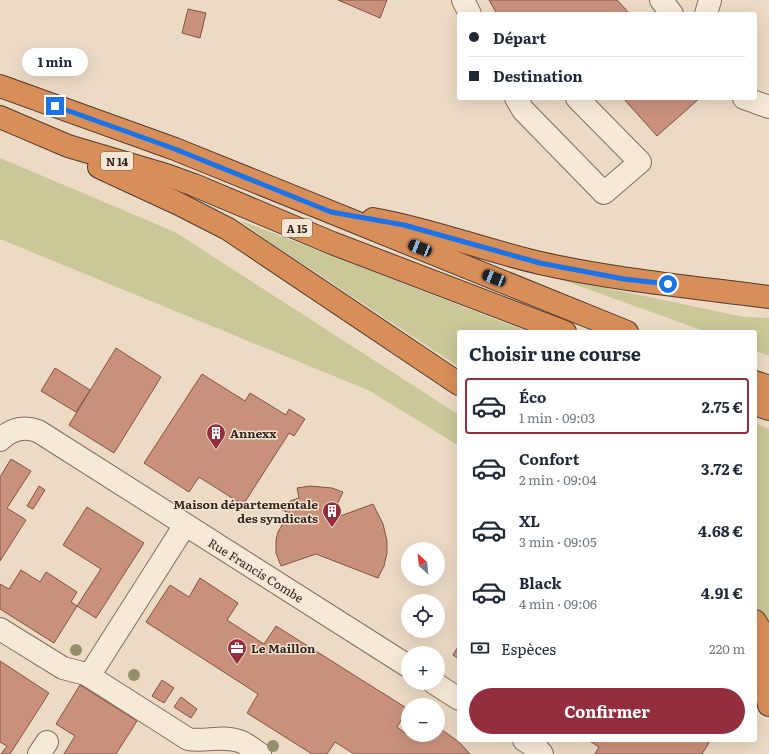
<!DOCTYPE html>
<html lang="fr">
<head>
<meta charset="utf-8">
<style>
	body { margin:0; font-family:Literata,serif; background:#f2f2f3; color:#1f2937; height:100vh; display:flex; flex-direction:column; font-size:15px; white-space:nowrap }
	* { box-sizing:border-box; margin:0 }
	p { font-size:13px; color:#747a83 }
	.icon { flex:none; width:22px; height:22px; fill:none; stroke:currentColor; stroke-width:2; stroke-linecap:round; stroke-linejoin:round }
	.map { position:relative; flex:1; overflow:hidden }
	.panel { position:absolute; left:457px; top:330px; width:300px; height:412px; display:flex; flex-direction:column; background:#fff; border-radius:4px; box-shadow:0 4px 16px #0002 }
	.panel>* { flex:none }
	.banner { position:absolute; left:457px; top:12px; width:300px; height:88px; border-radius:4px; box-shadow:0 4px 16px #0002; display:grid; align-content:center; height:88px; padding:0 12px; background:#fff }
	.needle { width:26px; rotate:333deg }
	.buttons { position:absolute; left:401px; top:542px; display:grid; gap:8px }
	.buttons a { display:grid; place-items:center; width:44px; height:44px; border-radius:50%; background:#fff; box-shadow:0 4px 16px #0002; font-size:20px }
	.end { position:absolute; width:18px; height:18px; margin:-9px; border:5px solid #1a73e8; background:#fff; box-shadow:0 0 0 2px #fff }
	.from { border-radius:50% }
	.bubble { position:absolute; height:28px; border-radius:14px; background:#fff; box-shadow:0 4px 16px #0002; font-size:13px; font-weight:700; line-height:28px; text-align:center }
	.car { position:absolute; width:12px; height:24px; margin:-12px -6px; border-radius:5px; box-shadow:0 0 3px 1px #0007; background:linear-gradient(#222 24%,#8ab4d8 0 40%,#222 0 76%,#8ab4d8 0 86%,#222 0) }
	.banner b { display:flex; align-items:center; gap:14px; height:38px; font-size:15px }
	.banner b+b { border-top:1px solid #e0e1e3 }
	.banner i { width:10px; height:10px; background:#1f2937 }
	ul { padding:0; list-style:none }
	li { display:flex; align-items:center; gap:12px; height:56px; margin:0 8px 6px; padding:0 4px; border:2px solid transparent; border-radius:4px }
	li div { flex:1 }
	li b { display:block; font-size:15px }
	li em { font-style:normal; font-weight:700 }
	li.on { border-color:#922e3d }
	li>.icon { width:36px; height:36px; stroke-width:1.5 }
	h2 { padding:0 12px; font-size:18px; line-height:48px }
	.pay { display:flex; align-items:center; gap:10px; height:44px; padding:0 12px; font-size:15px }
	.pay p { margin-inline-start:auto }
	.primary-button { display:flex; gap:8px; margin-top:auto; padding:8px 12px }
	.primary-button a { flex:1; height:46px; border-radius:24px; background:#922e3d; color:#fff; font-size:16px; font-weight:700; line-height:46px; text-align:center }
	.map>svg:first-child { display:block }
</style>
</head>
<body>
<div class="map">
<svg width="769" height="754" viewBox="0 0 769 754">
	<rect width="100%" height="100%" fill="#ecdac4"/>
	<!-- green -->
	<g fill="#cac898">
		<polygon points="0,158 175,232 459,415 459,446 370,391 0,239"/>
		<polygon points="239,220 529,332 459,332 459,367 271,243"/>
		<polygon points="554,277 744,317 769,318 769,356 755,351 755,332 707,332"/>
		<polygon points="755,423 769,429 769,629 755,607"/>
	</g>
	<!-- building -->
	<g fill="#c9917c" stroke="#845342">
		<polygon points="338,0 387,0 380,18"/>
		<polygon points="489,0 617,0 630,14 497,14"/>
		<polygon points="188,9 206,13 200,38 182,33"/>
		<polygon points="623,98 700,98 657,136"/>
		<polygon points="116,348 161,377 114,453 69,425"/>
		<polygon points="55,368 90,390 76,412 41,391"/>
		<polygon points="202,374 245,401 250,393 286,415 289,409 305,419 294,436 289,433 243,505 199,477 189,492 144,463"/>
		<polygon points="11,459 31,471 7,508 26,520 0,561 0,477"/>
		<polygon points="39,486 45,490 33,509 27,506"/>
		<polygon points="310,486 332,488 343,492 332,515 332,519 373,504 383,524 387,541 387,553 384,566 378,578 316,554 281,566 276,553 276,540 278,532 289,513 282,510 290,501 299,498 297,488"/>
		<polygon points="87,507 144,543 96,618 77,606 101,569 63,545"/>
		<polygon points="21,570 40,582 46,572 77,592 71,602 77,606 54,643 0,609 0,584 9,589"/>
		<polygon points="200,578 238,603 227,620 264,644 276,626 408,709 397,727 408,735 416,739 418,735 438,735 438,727 459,742 470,754 354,754 335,742 327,754 312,754 247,713 258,694 146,622 170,585 189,597"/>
		<polygon points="459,645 459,659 453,655"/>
		<polygon points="0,661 49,693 10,754 1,754 7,746 0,742"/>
		<polygon points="162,680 174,688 164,703 152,696"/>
		<polygon points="80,685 137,721 116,754 64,754 75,736 56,724"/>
		<polygon points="181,697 197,709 191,718 174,707"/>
		<polygon points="588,740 704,740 709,743 702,754 595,754 599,747"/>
	</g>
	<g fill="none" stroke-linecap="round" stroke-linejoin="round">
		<defs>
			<g id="minor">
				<polyline points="463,0 470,14"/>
				<polyline points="661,0 672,14"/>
				<polyline points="706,14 710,0"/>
				<polyline points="516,98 523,110 604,193 640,162 577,98"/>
				<polyline points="744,98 769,107"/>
				<path d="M0,440C11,429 24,426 38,431L408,666"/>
				<path d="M0,629L63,668L86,674L188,739C205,742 223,735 239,741C246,743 254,750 260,754"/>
				<polyline points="89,676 185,525"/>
				<polyline points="434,683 459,699"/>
				<polyline points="524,740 538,749 542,754"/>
				<polyline points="39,754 47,742"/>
			</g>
			<g id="highway">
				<polyline points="0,86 175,149 627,332"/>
				<polyline points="0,117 68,146 166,175 194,185 332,243 565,332"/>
				<polyline points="99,167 179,204 228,229 459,384"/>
				<path d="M373,219C430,229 484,250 540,263C616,280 693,287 769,297"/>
				<polyline points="755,382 769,387"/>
				<polyline points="755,404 769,409"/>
				<polyline points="755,621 769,644"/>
				<polyline points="755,647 762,667 769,705"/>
			</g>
		</defs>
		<!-- minor casing -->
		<use href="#minor" stroke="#866c5b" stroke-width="24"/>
		<!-- highway casing -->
		<use href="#highway" stroke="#543b2f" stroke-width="24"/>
		<!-- minor -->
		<use href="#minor" stroke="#f7e9d7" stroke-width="22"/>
		<!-- highway -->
		<use href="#highway" stroke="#d88e59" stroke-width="22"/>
	</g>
	<!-- trees -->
	<g fill="#958f6d">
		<circle cx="76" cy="650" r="6"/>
		<circle cx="134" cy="675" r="6"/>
		<circle cx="273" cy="746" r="6"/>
	</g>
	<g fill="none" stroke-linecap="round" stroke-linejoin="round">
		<!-- route -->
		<polyline stroke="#1a73e8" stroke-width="5" points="55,106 175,149 331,212 404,225 540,263 624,279 668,284"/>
	</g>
	<!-- icons -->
	<defs>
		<symbol id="building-pin" viewBox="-11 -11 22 30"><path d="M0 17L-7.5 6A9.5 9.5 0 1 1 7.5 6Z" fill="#922e3d" stroke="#f4e6d3"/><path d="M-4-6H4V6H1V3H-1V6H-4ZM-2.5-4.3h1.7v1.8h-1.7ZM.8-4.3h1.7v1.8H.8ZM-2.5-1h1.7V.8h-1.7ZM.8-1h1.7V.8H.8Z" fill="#fff"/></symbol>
		<symbol id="office-pin" viewBox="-11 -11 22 30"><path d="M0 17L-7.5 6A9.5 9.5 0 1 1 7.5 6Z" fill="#922e3d" stroke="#f4e6d3"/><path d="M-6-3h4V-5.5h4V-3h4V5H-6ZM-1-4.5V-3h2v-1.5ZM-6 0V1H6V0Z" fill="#fff"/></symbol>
	</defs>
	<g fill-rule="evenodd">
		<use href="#building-pin" x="205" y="422" width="22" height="30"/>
		<use href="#building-pin" x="321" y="500" width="22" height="30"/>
		<use href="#office-pin" x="226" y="637" width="22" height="30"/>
	</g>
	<g text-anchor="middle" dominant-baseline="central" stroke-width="3" stroke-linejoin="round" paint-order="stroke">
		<!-- shield labels -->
		<g fill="#f4e6d3" stroke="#706055" stroke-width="1">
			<rect x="101" y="152" width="32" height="18" rx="3"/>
			<rect x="282" y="219" width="30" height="18" rx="3"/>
		</g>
		<g font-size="11" font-weight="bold" fill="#37271f">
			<text x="117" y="161">N 14</text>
			<text x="297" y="228">A 15</text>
		</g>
		<!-- poi labels -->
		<g font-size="12" font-weight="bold" fill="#37271f" stroke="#f4e6d3" text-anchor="start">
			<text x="230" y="433">Annexx</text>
			<text x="318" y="504" text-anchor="end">Maison départementale<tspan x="318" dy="14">des syndicats</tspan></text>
			<text x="251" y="648">Le Maillon</text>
		</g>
		<!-- street labels -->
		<g font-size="12" fill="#37271f" stroke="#f4e6d3">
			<text transform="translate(256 570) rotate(32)">Rue Francis Combe</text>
		</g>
	</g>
</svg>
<div class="buttons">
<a><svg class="needle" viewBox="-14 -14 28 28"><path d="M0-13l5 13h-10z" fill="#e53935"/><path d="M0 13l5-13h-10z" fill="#747a83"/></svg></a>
<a><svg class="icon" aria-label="locate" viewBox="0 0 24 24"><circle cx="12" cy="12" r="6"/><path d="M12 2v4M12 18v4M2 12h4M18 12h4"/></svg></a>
<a>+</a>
<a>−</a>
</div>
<i class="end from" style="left:668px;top:284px"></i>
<i class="end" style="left:55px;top:106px"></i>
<div class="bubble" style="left:22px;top:48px;width:66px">1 min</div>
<i class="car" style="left:420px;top:248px;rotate:292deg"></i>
<i class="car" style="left:494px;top:278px;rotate:292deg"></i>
<div class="banner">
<b><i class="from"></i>Départ</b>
<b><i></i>Destination</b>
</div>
<section class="panel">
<h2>Choisir une course</h2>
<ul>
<li class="on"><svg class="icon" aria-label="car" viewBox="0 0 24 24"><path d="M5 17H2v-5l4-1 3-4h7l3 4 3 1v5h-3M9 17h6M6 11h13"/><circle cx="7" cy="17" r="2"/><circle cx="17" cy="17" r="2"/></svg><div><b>Éco</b><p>1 min · 09:03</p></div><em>2.75 €</em></li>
<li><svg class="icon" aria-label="car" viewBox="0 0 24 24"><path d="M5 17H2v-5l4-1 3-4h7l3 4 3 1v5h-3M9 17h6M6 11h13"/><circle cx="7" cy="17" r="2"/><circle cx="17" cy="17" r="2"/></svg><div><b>Confort</b><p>2 min · 09:04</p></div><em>3.72 €</em></li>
<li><svg class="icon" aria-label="car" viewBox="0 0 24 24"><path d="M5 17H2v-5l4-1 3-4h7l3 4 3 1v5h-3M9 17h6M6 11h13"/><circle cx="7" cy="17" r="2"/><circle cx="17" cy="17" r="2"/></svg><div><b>XL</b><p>3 min · 09:05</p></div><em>4.68 €</em></li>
<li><svg class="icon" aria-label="car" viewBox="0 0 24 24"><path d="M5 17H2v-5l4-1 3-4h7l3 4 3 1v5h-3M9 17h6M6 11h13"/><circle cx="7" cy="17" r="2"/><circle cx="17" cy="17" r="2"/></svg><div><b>Black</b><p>4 min · 09:06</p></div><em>4.91 €</em></li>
</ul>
<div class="pay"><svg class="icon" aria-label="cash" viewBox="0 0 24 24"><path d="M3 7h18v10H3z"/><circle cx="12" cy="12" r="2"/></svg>Espèces<p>220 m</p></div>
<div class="primary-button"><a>Confirmer</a></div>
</section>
</div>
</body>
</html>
